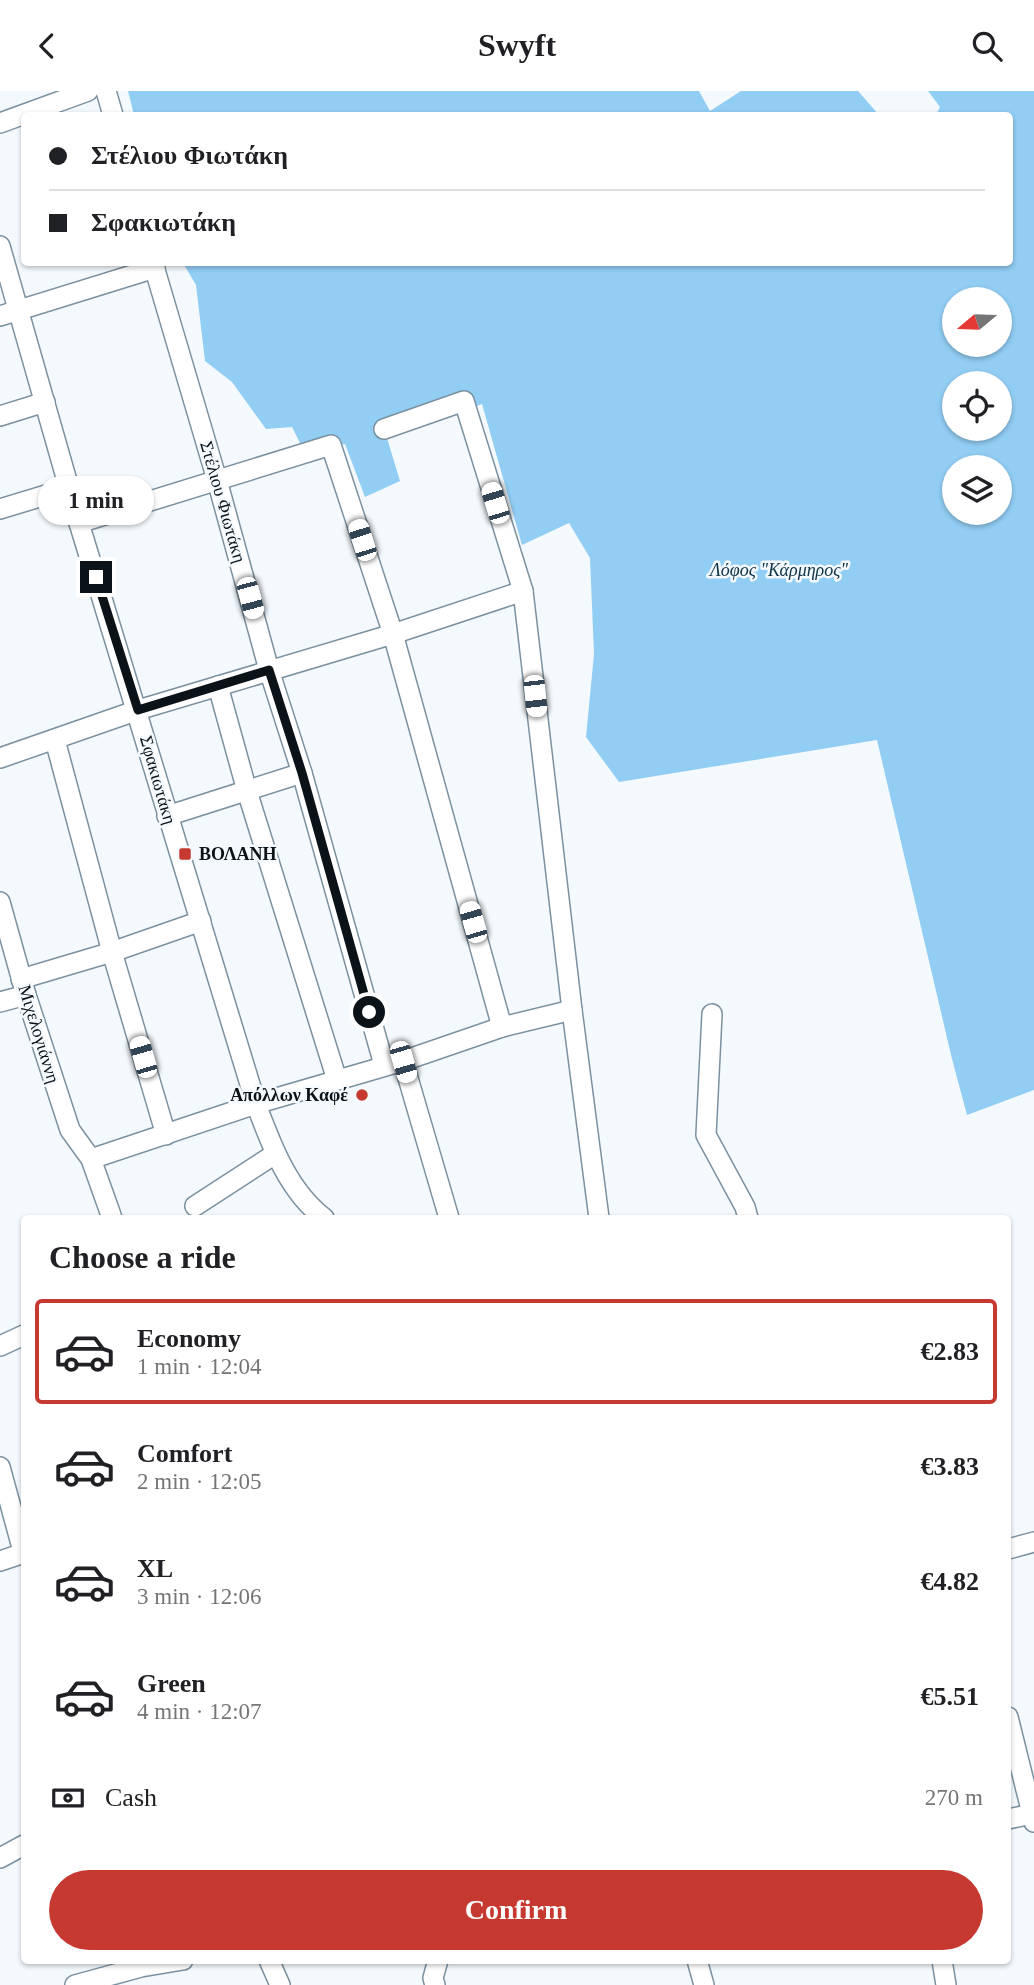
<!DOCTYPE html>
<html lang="en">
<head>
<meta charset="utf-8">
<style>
	body { margin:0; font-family:"Times New Roman",serif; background:#f6f6f6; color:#202124; height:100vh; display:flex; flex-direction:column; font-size:26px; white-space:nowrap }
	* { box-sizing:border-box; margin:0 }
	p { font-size:23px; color:#757577 }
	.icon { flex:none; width:38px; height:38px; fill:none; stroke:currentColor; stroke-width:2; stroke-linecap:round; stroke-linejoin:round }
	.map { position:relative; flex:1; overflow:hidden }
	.side { position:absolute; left:21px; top:1124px; width:990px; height:749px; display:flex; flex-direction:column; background:#fff; border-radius:7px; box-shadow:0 2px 5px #0004 }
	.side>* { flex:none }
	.hud { position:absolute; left:21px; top:21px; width:992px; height:154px; border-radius:7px; box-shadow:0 2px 5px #0004; display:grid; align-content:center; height:154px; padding:0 28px; background:#fff }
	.needle { width:46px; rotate:251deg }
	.controls { position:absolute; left:942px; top:196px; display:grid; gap:14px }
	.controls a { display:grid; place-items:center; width:70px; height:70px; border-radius:50%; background:#fff; box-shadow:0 2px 5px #0004; font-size:35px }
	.end { position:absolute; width:32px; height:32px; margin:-16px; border:9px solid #0b1319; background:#fff; box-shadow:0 0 0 4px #fff }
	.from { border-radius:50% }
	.bubble { position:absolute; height:49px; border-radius:24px; background:#fff; box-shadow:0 2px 5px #0004; font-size:23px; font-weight:800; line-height:49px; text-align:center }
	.car { position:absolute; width:21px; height:42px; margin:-21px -10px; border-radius:9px; box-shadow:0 0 5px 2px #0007; background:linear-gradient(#fff 24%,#345 0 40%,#fff 0 76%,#345 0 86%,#fff 0) }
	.hud b { display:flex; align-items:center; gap:24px; height:66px; font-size:26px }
	.hud b+b { border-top:2px solid #e0e0e0 }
	.hud i { width:18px; height:18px; background:#202124 }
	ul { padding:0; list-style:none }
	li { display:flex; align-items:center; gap:21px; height:105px; margin:0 14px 10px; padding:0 14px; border:4px solid transparent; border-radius:7px }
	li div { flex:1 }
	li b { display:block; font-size:26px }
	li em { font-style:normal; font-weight:800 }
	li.on { border-color:#c63930 }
	li>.icon { width:63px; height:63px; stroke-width:1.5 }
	h2 { padding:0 28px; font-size:32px; line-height:84px }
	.pay { display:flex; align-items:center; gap:18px; height:77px; padding:0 28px; font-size:26px }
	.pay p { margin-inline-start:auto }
	.action { display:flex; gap:14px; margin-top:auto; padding:14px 28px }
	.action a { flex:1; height:80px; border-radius:42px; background:#c63930; color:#fff; font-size:28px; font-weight:800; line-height:80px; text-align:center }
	header { display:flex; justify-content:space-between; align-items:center; height:91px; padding:0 28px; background:#fff; font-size:32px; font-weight:800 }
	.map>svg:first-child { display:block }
</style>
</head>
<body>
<header><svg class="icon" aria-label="back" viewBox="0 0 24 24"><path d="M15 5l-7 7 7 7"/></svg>Swyft<svg class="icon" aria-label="search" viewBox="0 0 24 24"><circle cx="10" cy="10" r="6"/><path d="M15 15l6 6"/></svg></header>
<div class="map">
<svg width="1034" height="1894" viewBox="0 0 1034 1894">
	<rect width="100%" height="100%" fill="#f4f9fd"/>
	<!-- green -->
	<g fill="#92cdf4" fill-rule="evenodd">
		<polygon points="128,0 699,0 710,20 741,0 858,0 879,24 134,24"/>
		<path d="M928,0H1034V999L967,1024L952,968L877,649L619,691L586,646L594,563L590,467L569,432L522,454L482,313L387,347L400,390L365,406L345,353L304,360L292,336L266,338L232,291L205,270L196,194L183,172H1010V24H936L940,16ZM954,208H999V254H954ZM954,292H999V338H954ZM954,376H999V422H954Z"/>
	</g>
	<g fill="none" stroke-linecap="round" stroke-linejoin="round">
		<defs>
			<g id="minor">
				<polyline points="106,0 113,24"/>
				<polyline points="0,32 88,0"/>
				<path d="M0,155L79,432L256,1013C271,1053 288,1100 324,1127"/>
				<polyline points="153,172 217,389 269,579 302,682 384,974"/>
				<polyline points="0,225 155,177"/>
				<polyline points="0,325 45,311"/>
				<polyline points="384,338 464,310 523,500 572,919 599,1127"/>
				<polyline points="0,418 69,397"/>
				<polyline points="79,432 331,354 393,543 502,936"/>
				<polyline points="218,595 247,700 337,989"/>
				<polyline points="55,649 112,861 166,1044"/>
				<polyline points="0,667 138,619 393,543 523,500"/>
				<polyline points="167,725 302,682"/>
				<polyline points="0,811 26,904 70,1039 91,1068 112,1127"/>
				<polyline points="21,888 112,861 201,830"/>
				<polyline points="0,911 26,904"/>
				<polyline points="712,923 706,1044 745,1116 748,1127"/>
				<polyline points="403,970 449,1127"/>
				<polyline points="91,1068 256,1013 403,970 502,936 572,919"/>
				<polyline points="195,1115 275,1063"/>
				<polyline points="0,1255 24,1244"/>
				<polyline points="0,1376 24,1464"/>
				<polyline points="1008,1458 1034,1451"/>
				<polyline points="0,1470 24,1462"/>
				<polyline points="1008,1626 1034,1731"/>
				<polyline points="1008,1728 1032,1723"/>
				<polyline points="0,1767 24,1754"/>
				<polyline points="269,1869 280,1894"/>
				<polyline points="697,1869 704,1894"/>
				<polyline points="942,1869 946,1894"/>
				<polyline points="75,1894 141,1876 183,1869"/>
				<polyline points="435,1894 433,1887 438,1869"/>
			</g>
		</defs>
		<!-- minor casing -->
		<use href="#minor" stroke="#7b91a0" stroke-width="22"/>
		<!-- minor -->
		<use href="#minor" stroke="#fff" stroke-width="19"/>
	</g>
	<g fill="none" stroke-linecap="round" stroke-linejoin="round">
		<!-- route -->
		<polyline stroke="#0b1319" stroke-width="9" points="96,486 138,619 269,579 302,682 369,921"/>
	</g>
	<!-- markers -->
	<g fill="#c63930" stroke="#f4f9fd" stroke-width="2.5">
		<rect x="178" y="756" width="14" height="14" rx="3.5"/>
		<circle cx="362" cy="1004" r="7"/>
	</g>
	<g text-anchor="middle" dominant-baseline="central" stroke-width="5" stroke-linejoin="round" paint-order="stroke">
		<!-- street labels -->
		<g font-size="18" fill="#0b1319" stroke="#f4f9fd">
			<text transform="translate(223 411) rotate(74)">Στέλιου Φιωτάκη</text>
			<text transform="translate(158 689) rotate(74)">Σφακιωτάκη</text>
			<text transform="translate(39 943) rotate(73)">Μιχελογιάννη</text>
		</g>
		<!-- park labels -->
		<g font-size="18" font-style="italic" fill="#0f3347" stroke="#f4f9fd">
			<text x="779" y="479">Λόφος "Κάρμηρος"</text>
		</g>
		<!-- poi labels -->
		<g font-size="18" font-weight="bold" fill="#0b1319" stroke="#f4f9fd" text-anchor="start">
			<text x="199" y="763">ΒΟΛΑΝΗ</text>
			<text x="348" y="1004" text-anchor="end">Απόλλων Καφέ</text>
		</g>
	</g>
</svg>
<div class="controls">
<a><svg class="needle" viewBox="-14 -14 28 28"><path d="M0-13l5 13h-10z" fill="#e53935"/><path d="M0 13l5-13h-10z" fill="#757577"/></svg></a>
<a><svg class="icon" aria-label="locate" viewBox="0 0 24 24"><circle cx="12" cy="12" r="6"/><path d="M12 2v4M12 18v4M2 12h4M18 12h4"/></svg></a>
<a><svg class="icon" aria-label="layers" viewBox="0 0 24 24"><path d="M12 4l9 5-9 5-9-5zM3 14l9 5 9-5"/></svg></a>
</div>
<i class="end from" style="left:369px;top:921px"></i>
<i class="end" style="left:96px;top:486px"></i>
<div class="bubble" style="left:38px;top:385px;width:116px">1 min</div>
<i class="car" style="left:495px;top:412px;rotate:343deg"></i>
<i class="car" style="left:362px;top:449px;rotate:342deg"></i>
<i class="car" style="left:250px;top:507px;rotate:165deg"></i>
<i class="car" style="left:535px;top:605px;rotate:174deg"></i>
<i class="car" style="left:473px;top:831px;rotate:344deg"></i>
<i class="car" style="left:143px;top:966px;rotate:344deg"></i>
<i class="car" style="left:403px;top:971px;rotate:164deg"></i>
<div class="hud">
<b><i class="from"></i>Στέλιου Φιωτάκη</b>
<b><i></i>Σφακιωτάκη</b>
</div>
<section class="side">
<h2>Choose a ride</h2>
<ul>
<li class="on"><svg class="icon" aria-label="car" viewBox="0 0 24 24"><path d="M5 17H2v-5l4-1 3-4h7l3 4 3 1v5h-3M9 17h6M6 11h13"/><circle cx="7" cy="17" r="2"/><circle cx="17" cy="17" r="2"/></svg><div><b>Economy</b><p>1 min · 12:04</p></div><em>€2.83</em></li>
<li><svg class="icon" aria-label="car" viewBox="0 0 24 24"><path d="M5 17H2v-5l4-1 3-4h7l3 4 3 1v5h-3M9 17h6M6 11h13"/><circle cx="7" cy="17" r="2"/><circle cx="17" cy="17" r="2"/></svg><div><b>Comfort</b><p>2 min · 12:05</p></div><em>€3.83</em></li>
<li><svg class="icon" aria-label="car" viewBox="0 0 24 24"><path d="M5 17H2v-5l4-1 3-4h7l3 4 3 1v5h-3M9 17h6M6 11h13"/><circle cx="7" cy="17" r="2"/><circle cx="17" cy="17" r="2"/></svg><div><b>XL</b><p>3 min · 12:06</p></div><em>€4.82</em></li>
<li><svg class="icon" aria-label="car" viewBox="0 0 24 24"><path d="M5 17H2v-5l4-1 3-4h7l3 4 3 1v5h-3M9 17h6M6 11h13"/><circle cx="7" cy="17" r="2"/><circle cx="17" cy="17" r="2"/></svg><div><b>Green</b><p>4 min · 12:07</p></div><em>€5.51</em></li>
</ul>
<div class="pay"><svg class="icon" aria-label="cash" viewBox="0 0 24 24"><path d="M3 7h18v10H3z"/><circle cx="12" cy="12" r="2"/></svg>Cash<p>270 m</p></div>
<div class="action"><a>Confirm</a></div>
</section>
</div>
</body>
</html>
